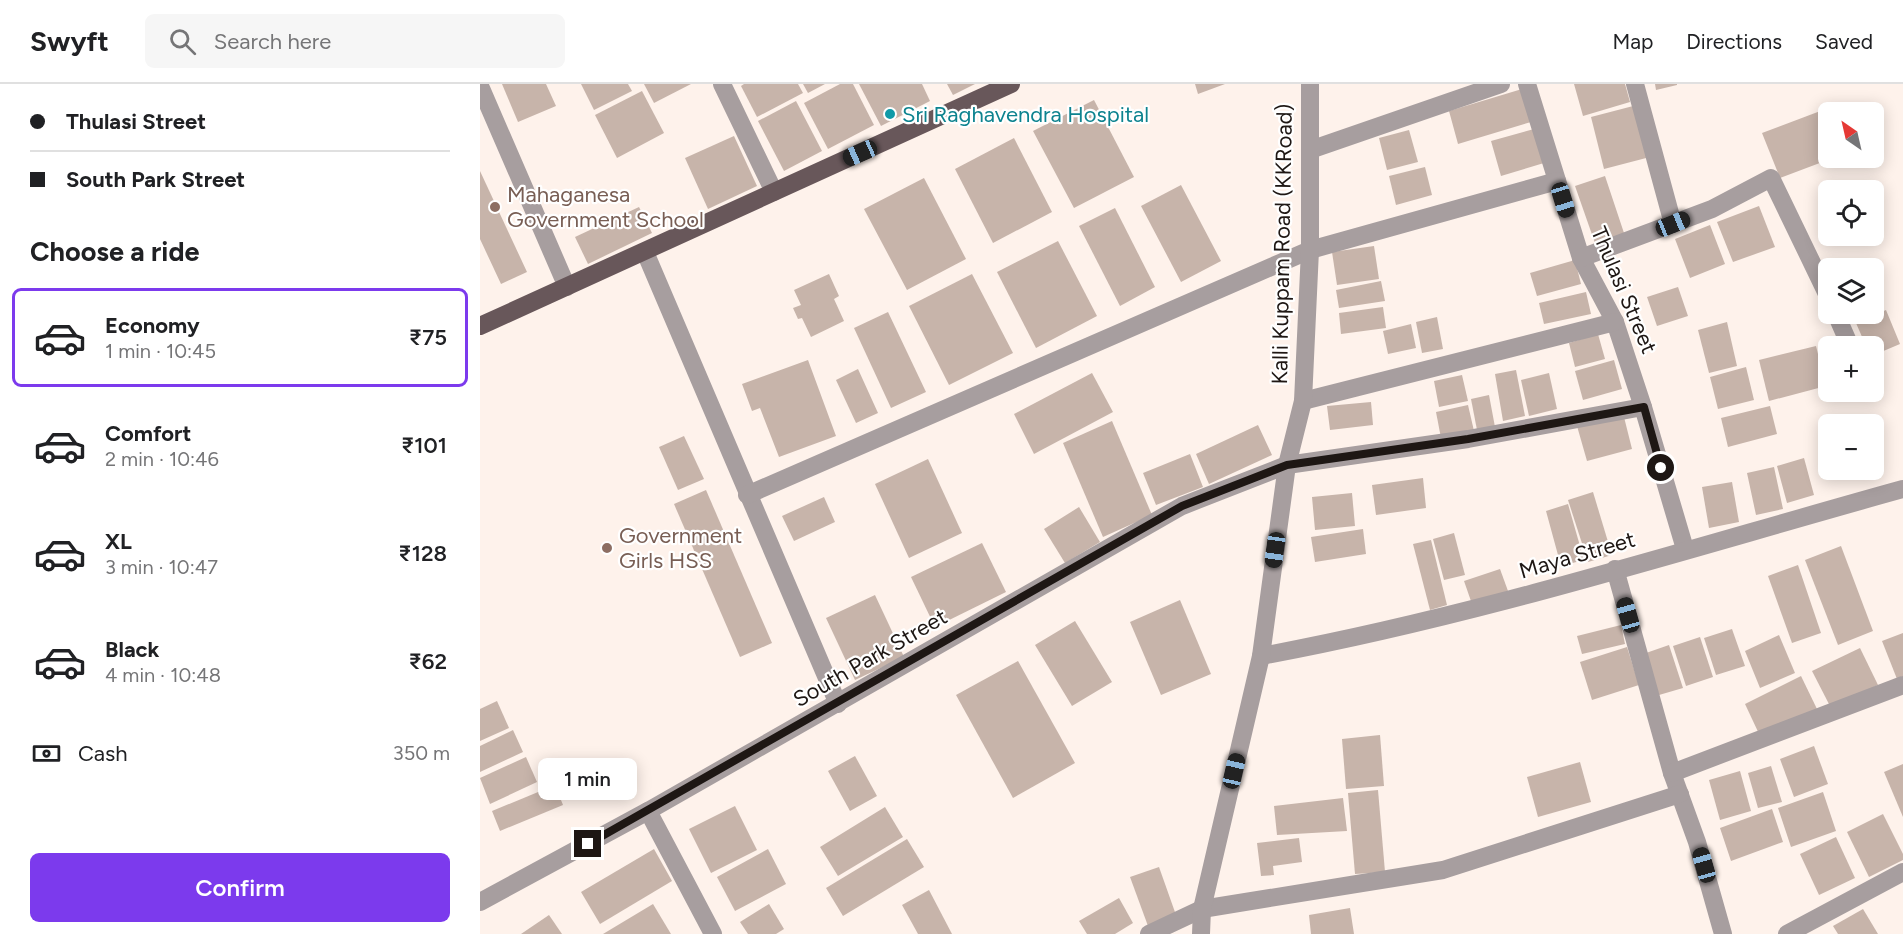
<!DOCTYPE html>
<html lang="en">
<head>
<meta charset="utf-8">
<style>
	body { margin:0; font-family:Figtree,sans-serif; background:#f6f6f6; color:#202124; height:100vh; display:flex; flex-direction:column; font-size:22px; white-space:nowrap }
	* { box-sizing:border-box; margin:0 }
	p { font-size:20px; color:#757577 }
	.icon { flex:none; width:33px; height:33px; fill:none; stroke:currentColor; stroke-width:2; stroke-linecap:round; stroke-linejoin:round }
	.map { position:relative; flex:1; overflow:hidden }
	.panel { display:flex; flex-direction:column; background:#fff; width:480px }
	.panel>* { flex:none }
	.guide { display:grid; align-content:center; height:132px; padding:0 30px; background:#fff }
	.needle { width:39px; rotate:326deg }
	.fabs { position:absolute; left:1338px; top:18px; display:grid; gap:12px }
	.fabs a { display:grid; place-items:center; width:66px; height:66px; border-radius:9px; background:#fff; box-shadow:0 3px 15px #0003; font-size:30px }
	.end { position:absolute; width:27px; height:27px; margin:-14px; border:8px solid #1e1714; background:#fff; box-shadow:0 0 0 3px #fff }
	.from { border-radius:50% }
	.bubble { position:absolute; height:42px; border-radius:9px; background:#fff; box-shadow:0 3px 15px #0003; font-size:20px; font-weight:600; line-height:42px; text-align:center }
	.car { position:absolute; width:18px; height:36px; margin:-18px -9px; border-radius:8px; box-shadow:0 0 4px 2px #0007; background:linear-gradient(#222 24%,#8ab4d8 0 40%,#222 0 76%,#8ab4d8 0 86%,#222 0) }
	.guide b { display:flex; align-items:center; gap:21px; height:57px; font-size:22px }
	.guide b+b { border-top:2px solid #e0e0e0 }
	.guide i { width:15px; height:15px; background:#202124 }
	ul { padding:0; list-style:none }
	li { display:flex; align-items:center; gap:18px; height:99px; margin:0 12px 9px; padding:0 18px; border:3px solid transparent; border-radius:9px }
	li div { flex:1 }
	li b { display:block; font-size:22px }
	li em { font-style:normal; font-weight:600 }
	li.selected { border-color:#7c3aed }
	li>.icon { width:54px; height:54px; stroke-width:1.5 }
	h2 { padding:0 30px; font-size:27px; line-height:72px }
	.pay { display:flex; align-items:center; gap:15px; height:66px; padding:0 30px; font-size:22px }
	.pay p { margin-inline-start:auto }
	.action { display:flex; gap:12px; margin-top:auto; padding:12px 30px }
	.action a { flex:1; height:69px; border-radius:9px; background:#7c3aed; color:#fff; font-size:24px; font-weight:600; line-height:69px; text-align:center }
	header { display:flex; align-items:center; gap:36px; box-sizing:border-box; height:84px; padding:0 30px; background:#fff; border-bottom:2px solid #e0e0e0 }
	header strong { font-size:28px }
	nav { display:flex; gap:33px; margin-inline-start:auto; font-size:21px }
	.search { width:420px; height:54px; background:#f6f6f6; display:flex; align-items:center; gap:15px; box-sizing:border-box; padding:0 21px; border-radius:9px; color:#757577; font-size:22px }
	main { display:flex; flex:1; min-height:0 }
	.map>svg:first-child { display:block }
</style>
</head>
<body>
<header>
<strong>Swyft</strong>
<div class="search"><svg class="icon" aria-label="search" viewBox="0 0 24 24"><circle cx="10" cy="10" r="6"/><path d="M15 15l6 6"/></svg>Search here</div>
<nav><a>Map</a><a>Directions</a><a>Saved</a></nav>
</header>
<main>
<section class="panel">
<div class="guide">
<b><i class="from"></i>Thulasi Street</b>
<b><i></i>South Park Street</b>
</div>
<h2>Choose a ride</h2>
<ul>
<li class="selected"><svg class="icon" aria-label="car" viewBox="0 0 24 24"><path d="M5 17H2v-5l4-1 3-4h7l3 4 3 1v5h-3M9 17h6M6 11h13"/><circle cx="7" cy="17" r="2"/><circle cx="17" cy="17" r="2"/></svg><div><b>Economy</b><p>1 min · 10:45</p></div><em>₹75</em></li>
<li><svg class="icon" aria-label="car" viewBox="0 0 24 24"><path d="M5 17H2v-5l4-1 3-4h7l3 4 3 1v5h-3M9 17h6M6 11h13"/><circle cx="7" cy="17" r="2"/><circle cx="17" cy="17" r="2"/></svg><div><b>Comfort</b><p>2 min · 10:46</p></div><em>₹101</em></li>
<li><svg class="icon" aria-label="car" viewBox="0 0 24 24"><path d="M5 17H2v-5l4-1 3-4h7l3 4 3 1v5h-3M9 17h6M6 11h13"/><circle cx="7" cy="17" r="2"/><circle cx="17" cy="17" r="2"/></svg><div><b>XL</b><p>3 min · 10:47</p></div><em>₹128</em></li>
<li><svg class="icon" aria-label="car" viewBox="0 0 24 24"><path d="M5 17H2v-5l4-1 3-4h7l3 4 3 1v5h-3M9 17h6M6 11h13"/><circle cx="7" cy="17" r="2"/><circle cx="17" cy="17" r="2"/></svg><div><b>Black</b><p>4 min · 10:48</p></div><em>₹62</em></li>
</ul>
<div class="pay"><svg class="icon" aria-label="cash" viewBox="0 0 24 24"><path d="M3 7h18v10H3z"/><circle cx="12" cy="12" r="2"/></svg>Cash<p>350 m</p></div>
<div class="action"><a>Confirm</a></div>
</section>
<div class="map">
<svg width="1423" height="850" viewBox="0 0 1423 850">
	<rect width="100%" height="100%" fill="#fef2eb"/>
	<!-- building -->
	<g fill="#c7b4aa">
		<polygon points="22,0 66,0 76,22 38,38"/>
		<polygon points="101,0 148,0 152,7 114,26"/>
		<polygon points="164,0 211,0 174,19"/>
		<polygon points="264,0 318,0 323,9 277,33 261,2"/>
		<polygon points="323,0 345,0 328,9"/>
		<polygon points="360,0 373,0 394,41 348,65 324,19"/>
		<polygon points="379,0 442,0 450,17 401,42"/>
		<polygon points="467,0 495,0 473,11"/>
		<polygon points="715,0 745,0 718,10"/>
		<polygon points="1094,0 1145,0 1150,18 1103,32"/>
		<polygon points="1175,0 1197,0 1197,1 1176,6"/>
		<polygon points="1042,5 1051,38 978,60 969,27"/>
		<polygon points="162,7 184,49 137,74 115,31"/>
		<polygon points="614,16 654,93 594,124 553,47"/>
		<polygon points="316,17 342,67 304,87 278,37"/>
		<polygon points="1157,21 1170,73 1124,85 1111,33"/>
		<polygon points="1343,26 1348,41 1348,74 1353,74 1300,94 1282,49"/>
		<polygon points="1054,45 1064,79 1021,92 1011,57"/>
		<polygon points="929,46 938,78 907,86 899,54"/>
		<polygon points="254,52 277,102 228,125 205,74"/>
		<polygon points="534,54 572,128 513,159 475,85"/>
		<polygon points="945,83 952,111 916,121 909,92"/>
		<polygon points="0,87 47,188 21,200 0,155"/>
		<polygon points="1125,92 1145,152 1116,162 1095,102"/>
		<polygon points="444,94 486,175 427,206 384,125"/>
		<polygon points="701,101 741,177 701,198 661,122"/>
		<polygon points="1279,122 1295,163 1253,178 1237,138"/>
		<polygon points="159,123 172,149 108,180 95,153"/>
		<polygon points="635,124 675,203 640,222 599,142"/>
		<polygon points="1230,141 1245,180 1210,194 1195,155"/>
		<polygon points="578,157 617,232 556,264 517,188"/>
		<polygon points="894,162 899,195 857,201 852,168"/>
		<polygon points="1095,176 1101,200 1057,212 1050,189"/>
		<polygon points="349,190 359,212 354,215 364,237 331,253 322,234 318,235 313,224 321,221 314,206"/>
		<polygon points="492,190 533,269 469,301 429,222"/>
		<polygon points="901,197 905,217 859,224 856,206"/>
		<polygon points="1198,203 1208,232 1177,242 1167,213"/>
		<polygon points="1106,208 1111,230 1064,240 1059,219"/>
		<polygon points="903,223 906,244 861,250 859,229"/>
		<polygon points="1406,226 1420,260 1394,271 1394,262 1386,262 1376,239"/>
		<polygon points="408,228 446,308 411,324 374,244"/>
		<polygon points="957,233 963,265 942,269 936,238"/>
		<polygon points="1247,238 1257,282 1229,289 1218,246"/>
		<polygon points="931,240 936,264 908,270 903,247"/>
		<polygon points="1118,250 1125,275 1095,283 1089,259"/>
		<polygon points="1336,262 1346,302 1289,317 1279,276"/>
		<polygon points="328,276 356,352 299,373 280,324 272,327 262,300"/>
		<polygon points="1134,276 1142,305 1103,316 1095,287"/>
		<polygon points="1266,283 1274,316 1238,325 1230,293"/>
		<polygon points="378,285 398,329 376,339 356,296"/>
		<polygon points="1036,286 1045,332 1023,337 1015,290"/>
		<polygon points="612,289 633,328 554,370 534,330"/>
		<polygon points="1069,289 1077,325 1049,332 1041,296"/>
		<polygon points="982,291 988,317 959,323 954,297"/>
		<polygon points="1009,311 1015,343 997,346 991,315"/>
		<polygon points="891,318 893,341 850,346 847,322"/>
		<polygon points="988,321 994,347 961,354 956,328"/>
		<polygon points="1290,322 1297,350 1248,363 1241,334"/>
		<polygon points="1143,329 1152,365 1107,377 1097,342"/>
		<polygon points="632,337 672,431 623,453 583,359"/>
		<polygon points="778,341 792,371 729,400 716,370"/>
		<polygon points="204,352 224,395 198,406 179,363"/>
		<polygon points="710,370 723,403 676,421 663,389"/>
		<polygon points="1324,374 1334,411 1307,419 1297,382"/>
		<polygon points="448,375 482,449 429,474 395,400"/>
		<polygon points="1294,383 1303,425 1276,431 1267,389"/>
		<polygon points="943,394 946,424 896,431 892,401"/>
		<polygon points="1252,398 1259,438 1229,444 1222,403"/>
		<polygon points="226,406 292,559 260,573 194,420"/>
		<polygon points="1113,408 1132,471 1108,478 1088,416"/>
		<polygon points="872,409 875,442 835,446 832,413"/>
		<polygon points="344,413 355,438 314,457 302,432"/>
		<polygon points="1088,420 1104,476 1081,482 1066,427"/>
		<polygon points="599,423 620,458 585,479 564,445"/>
		<polygon points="883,445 886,470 835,478 831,453"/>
		<polygon points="974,449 985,491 964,496 953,455"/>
		<polygon points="951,456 967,521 950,526 933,460"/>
		<polygon points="502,459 526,508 455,543 431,493"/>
		<polygon points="1361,462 1393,547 1358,561 1325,476"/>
		<polygon points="1318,481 1341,549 1312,559 1288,492"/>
		<polygon points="1020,485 1028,507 992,520 984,497"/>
		<polygon points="395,511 424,573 375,596 346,534"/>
		<polygon points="700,516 731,590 681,611 650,538"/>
		<polygon points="595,537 632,598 592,622 555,561"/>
		<polygon points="1141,541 1145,560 1102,570 1097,552"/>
		<polygon points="1252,545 1265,582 1236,591 1224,554"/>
		<polygon points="1423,549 1423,592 1417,595 1402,557"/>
		<polygon points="1299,551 1315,589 1280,604 1265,567"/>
		<polygon points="1220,553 1233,593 1206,602 1193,562"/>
		<polygon points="1189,561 1203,604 1179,611 1166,569"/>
		<polygon points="1147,563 1159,601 1112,616 1100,578"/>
		<polygon points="1380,564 1398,601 1351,624 1332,587"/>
		<polygon points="538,577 595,679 533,714 476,611"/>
		<polygon points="1321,592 1337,625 1280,652 1265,620"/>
		<polygon points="17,617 29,644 0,657 0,625"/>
		<polygon points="33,646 43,668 0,688 0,662"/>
		<polygon points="900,651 904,702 866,705 862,655"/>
		<polygon points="1334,662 1348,700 1314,713 1300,675"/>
		<polygon points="375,672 397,712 370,727 348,687"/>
		<polygon points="46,673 57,698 10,720 0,694"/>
		<polygon points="1100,678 1111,718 1058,733 1047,693"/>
		<polygon points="1423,680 1423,733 1404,688"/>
		<polygon points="1291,682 1302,718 1278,724 1268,689"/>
		<polygon points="1260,687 1271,727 1240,736 1229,696"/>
		<polygon points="75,701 83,721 20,747 12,727"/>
		<polygon points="898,706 905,788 875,790 868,709"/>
		<polygon points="1343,708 1356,747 1311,763 1298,724"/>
		<polygon points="863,714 867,747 797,751 794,722"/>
		<polygon points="255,722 277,766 231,789 209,745"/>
		<polygon points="405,723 423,753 358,792 340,763"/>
		<polygon points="1292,725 1303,758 1251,777 1240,744"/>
		<polygon points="1403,730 1423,770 1423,776 1389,793 1367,748"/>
		<polygon points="1356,753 1375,794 1339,811 1320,770"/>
		<polygon points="819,754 822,778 793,782 794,791 781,792 777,759"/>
		<polygon points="427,755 444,783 363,832 346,804"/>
		<polygon points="174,765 192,797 120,840 101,808"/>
		<polygon points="288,765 306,800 255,827 237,793"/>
		<polygon points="679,783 696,831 668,842 650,793"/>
		<polygon points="449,806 472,850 438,850 422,821"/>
		<polygon points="639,814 653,839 635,850 607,850 599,837"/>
		<polygon points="173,820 191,850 123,850"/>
		<polygon points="289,820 304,845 296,850 268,850 260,838"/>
		<polygon points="870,824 874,850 831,850 829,831"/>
		<polygon points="1383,825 1398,850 1358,850 1353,842"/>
		<polygon points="69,831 82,850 41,850"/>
	</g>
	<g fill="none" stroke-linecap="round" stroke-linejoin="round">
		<!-- minor -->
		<g stroke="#a79e9f" stroke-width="18">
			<polyline points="242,0 294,108"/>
			<polyline points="1047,0 1101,174 1135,238 1163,323 1205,465"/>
			<polyline points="1155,0 1193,140"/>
			<polyline points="0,2 87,203"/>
			<polyline points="830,66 1021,0"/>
			<polyline points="165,168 358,620"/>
			<polyline points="1101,174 1232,125 1291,94 1348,212"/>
			<polyline points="1356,230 1370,262"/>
			<polyline points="823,317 1135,238"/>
			<polyline points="267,411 830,166 1077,97"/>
			<polyline points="1135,485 1192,689 1217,758 1243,850"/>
			<path d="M781,572C998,532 1210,464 1423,405"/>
			<polyline points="1192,689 1423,601"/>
			<polyline points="168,727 233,850"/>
			<polyline points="0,818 168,727 702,422 807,381 988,355 1163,323"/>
			<polyline points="669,850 722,825 963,786 1200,710"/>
			<polyline points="721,850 722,825 781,572 807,381 823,317 830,166 830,0"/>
			<polyline points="1307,850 1423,788"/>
		</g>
		<!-- major -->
		<polyline stroke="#68575a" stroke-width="18" points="0,242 531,0"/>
	</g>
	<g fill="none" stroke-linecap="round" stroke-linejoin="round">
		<!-- route -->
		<polyline stroke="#1e1714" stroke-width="8" points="108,760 702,422 807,381 988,355 1164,323 1181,384"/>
	</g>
	<!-- markers -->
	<circle fill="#0f9aa8" stroke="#fff" stroke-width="2" cx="410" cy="30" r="6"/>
	<g fill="#8d6e63" stroke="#fff" stroke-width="2">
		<circle cx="15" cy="123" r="6"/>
		<circle cx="127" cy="464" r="6"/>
	</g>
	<g text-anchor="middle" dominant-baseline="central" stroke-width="4.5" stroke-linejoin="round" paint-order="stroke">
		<!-- culture labels -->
		<g font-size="22" fill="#0d838f" stroke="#fff" text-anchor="start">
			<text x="422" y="30">Sri Raghavendra Hospital</text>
		</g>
		<!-- education labels -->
		<g font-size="22" fill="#785e54" stroke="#fff" text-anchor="start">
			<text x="27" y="110">Mahaganesa<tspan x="27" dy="25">Government School</tspan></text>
			<text x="139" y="451">Government<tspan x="139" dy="25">Girls HSS</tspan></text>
		</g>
		<!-- street labels -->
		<g font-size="22" fill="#1e1714" stroke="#fff">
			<text transform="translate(802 160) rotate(-89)">Kalli Kuppam Road (KKRoad)</text>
			<text transform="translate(1144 206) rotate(67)">Thulasi Street</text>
			<text transform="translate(1097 471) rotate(-16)">Maya Street</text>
			<text transform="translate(390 574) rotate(-30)">South Park Street</text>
		</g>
	</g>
</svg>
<div class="fabs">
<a><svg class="needle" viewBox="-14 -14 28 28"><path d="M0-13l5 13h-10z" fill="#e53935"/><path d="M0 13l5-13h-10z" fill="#757577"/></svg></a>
<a><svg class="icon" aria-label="locate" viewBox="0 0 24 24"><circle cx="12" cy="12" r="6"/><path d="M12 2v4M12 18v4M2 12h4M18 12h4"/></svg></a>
<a><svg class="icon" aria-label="layers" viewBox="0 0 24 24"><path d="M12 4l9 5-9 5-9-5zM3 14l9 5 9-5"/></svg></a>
<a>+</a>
<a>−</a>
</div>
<i class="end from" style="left:1181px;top:384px"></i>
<i class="end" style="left:108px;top:760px"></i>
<div class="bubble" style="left:58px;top:674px;width:99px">1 min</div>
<i class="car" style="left:380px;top:69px;rotate:246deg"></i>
<i class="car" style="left:1083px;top:116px;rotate:163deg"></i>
<i class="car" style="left:1193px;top:140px;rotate:68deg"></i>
<i class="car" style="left:795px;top:466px;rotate:188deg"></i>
<i class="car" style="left:1148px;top:531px;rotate:344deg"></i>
<i class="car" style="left:754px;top:687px;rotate:13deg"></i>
<i class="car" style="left:1224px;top:781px;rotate:344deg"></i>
</div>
</main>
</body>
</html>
